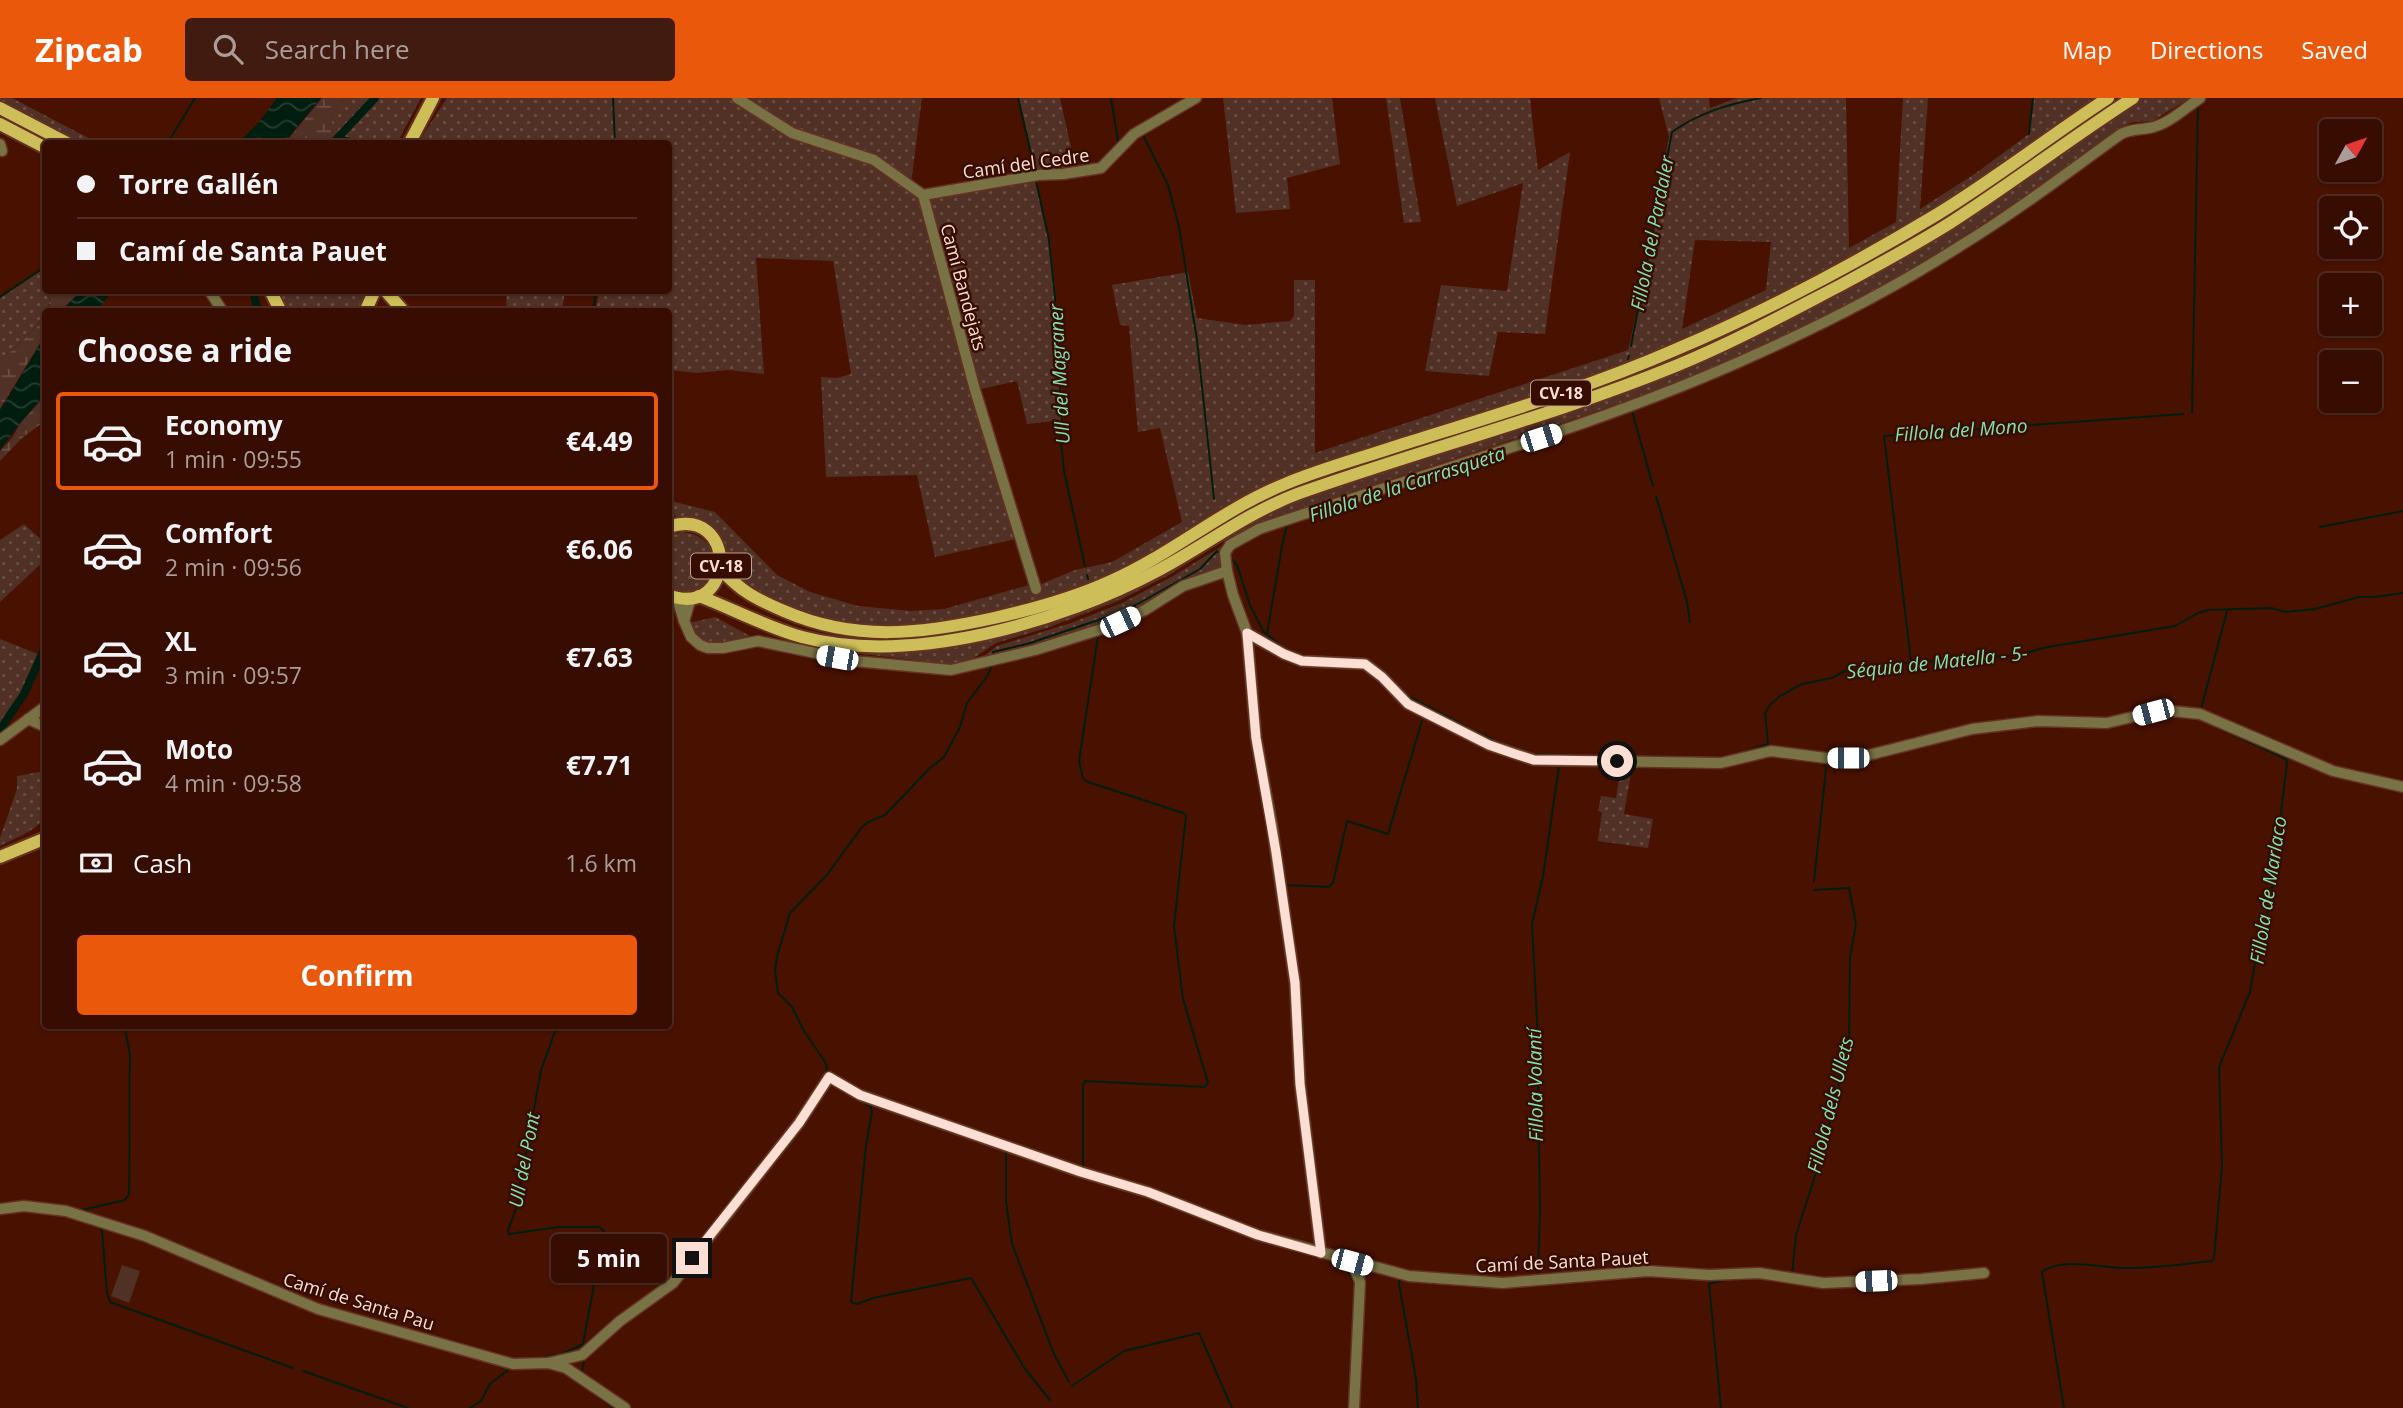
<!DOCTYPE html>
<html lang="en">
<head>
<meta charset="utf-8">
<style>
	body { margin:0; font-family:"Open Sans",sans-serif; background:#411b0f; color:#f1f3f6; height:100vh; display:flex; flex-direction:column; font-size:26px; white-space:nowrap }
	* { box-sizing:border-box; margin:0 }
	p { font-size:23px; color:#aa9c99 }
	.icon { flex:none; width:38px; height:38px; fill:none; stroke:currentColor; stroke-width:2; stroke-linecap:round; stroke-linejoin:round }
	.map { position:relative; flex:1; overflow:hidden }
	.panel { position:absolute; left:42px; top:210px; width:630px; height:721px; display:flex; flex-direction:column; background:#360d00; border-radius:7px; box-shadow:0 2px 5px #0004,0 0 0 2px #502d22 }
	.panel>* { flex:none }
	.banner { position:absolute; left:42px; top:42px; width:630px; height:154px; border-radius:7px; box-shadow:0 2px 5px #0004,0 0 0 2px #502d22; display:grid; align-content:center; height:154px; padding:0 35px; background:#360d00 }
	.needle { width:46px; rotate:50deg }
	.controls { position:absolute; left:2319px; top:21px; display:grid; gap:14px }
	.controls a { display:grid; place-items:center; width:63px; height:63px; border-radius:7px; background:#360d00; box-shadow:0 2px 5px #0004,0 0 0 2px #502d22; font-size:35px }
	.end { position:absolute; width:32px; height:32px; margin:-16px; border:9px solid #fcded4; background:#111; box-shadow:0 0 0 4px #111 }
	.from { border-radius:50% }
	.bubble { position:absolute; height:49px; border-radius:7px; background:#360d00; box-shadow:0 2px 5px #0004,0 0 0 2px #502d22; font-size:23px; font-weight:700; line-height:49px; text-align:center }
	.car { position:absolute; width:21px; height:42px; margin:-21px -10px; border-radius:9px; box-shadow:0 0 5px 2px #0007; background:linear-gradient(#fff 24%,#345 0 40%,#fff 0 76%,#345 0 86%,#fff 0) }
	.banner b { display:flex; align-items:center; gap:24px; height:66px; font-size:26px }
	.banner b+b { border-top:2px solid #502d22 }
	.banner i { width:18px; height:18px; background:#f1f3f6 }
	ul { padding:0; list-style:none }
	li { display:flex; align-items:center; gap:21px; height:98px; margin:0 14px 10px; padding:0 21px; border:4px solid transparent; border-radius:7px }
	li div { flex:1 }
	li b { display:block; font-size:26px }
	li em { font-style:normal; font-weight:700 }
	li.selected { border-color:#ea580c }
	li>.icon { width:63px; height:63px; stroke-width:1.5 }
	h2 { padding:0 35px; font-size:32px; line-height:84px }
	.pay { display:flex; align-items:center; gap:18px; height:77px; padding:0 35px; font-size:26px }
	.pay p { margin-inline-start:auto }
	.cta { display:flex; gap:14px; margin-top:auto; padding:14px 35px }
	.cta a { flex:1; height:80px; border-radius:7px; background:#ea580c; color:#fff; font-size:28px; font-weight:700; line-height:80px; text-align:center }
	header { display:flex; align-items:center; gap:42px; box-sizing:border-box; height:98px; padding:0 35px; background:#ea580c; color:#fff }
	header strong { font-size:33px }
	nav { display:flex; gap:38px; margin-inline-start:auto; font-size:24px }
	.search { width:490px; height:63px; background:#411b0f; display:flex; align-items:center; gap:18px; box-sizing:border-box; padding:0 24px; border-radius:7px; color:#aa9c99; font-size:26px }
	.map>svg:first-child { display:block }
</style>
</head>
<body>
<header>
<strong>Zipcab</strong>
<div class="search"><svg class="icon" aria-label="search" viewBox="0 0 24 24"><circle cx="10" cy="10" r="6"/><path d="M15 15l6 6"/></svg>Search here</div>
<nav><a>Map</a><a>Directions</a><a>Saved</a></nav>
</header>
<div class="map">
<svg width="2403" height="1310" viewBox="0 0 2403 1310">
	<defs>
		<pattern id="grass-dots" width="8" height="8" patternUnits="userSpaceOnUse" patternTransform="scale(1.75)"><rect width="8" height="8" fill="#513125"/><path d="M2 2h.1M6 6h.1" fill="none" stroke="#6b4e44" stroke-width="1.8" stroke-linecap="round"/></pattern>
		<pattern id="wetland-marsh" width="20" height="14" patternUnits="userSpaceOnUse" patternTransform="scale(1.75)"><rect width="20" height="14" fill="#513125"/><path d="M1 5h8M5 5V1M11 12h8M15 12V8" fill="none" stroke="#6b4e44"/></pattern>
		<pattern id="water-waves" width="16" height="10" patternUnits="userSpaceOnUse" patternTransform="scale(1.75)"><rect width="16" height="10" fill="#001e10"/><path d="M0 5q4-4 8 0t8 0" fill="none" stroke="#263e32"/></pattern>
	</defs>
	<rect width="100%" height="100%" fill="#481100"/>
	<!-- grass -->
	<g fill="url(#grass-dots)" fill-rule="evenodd">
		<polygon points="0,0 12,0 98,45 79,45 0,5"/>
		<path d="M345,0H421L397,45L329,46L335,37C327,23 335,10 345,0Z"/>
		<polygon points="447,0 735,0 768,22 862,58 920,98 1036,79 1042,115 1050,142 1056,201 1063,322 1027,326 1017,283 977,292 1020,440 935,459 917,377 826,379 821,279 837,280 851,276 833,163 756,160 764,276 728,272 697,275 669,272 668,214 596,213 599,193 668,192 668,46 421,46 421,40"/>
		<polygon points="741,0 922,0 911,85 884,66 790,32"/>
		<polygon points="1019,0 1060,0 1076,72 1049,75 1036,72"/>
		<polygon points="1223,0 1332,0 1340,66 1287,80 1290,111 1236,115"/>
		<polygon points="1386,0 1400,0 1421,124 1404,125"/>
		<polygon points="1435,0 1530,0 1538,72 1570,54 1545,236 1498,234 1489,278 1425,273 1441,187 1507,193 1523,85 1457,108"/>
		<path d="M1659,0H1709L1710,10L1737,0H1846L1849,150L1896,124L1903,0H1928L1920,111L1976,75L2029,36L2034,0H2096L1984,79L1926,116L1819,176L1720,226L1664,251L1583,282L1278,382L1222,409L1167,446L1123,471L1105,480L1054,498L953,523L893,530L849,527L795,513L751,492L731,476L724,448L689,422L669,416L668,399L675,404L715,414L777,477L810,494L858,508L911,513L944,511L1029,487H1039L1075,472L1112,464L1182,424L1160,330L1138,334L1129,228L1120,227L1112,187L1188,174L1197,220L1245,227L1290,223L1294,218V182H1315V355L1628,252L1637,213L1669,39ZM1695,142L1771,144L1766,192L1682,231Z"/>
		<path d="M2142,0H2190L2152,23L2133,24L2120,29C2093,48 2067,69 2039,88C1951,149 1859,205 1761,249C1598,321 1425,366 1258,426L1213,449L1169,477L1118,503L1047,530L996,545L969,563L948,566L854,555L855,553L1051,523L1269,413L1322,393L1600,302L1973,117Z"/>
		<path d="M45,170L46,192L50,193C52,221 19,246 0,263V200Z"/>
		<polygon points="275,193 370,193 357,214 288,213"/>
		<polygon points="507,193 565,193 562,213 506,213"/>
		<polygon points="24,426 45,445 45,462 0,504 0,442"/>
		<path d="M683,434C734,440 716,509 669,490V438Z"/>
		<polygon points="1222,448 1225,468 1189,481 1139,510 1101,527 994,560 980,561 997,548 1071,525 1122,505 1173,478"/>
		<path d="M715,519L752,539L757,541C728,546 705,558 689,525Z"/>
		<polygon points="0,541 40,557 19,604 0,631"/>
		<polygon points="1606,667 1632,669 1624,716 1653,721 1648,750 1598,743 1602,714 1598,713 1601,698 1616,700 1620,675 1605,671"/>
		<path d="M45,673C46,728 50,724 0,748V740L17,691V678Z"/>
	</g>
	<!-- wetland -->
	<g fill="url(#wetland-marsh)">
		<path d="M322,0H345C335,10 327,23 335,37L329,45H285Z"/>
		<path d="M50,193H77L76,198L60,213L46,214L45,237L0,311V263C19,246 53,221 50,193Z"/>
		<polygon points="45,298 45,323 22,340 0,363 0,353 12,340 21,324"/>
	</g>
	<!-- park -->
	<polygon fill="#513125" points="122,1167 140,1173 129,1205 111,1198"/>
	<!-- water -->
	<g fill="url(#water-waves)">
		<polygon points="277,0 321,0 284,45 238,45 259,24"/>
		<polygon points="77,193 77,192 113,193 96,213 61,213 76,198"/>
		<polygon points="45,238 45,297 21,324 0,352 0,312"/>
	</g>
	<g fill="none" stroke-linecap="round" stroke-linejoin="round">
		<!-- stream -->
		<g stroke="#001e10" stroke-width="2">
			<polyline points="613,0 615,46"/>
			<polyline points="1018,0 1035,73"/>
			<polyline points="1111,0 1118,43 1124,40"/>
			<polyline points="2029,36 2033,0"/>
			<polyline points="2145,36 2160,32"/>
			<polyline points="1143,37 1168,87 1179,129 1197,242 1214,401"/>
			<polyline points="337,38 375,46"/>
			<polyline points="167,46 195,0"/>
			<polyline points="1036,83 1049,142 1055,199 1056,253 1062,310 1061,345 1064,373 1085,468"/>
			<polyline points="2045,97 2062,85"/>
			<polyline points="1918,179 1993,134 2035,104"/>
			<polyline points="0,199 46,168"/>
			<polyline points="593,214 596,192"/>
			<polyline points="1829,227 1843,220"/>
			<path d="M1631,248L1672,34C1699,15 1728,6 1761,0"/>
			<polyline points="1768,257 1777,252"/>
			<polyline points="1628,261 1629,258"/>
			<polyline points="1714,280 1758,261"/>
			<polyline points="1641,309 1684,292"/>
			<polyline points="1632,313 1653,388"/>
			<polyline points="2192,315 2198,7"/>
			<polyline points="1581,331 1633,312"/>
			<polyline points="1656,398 1687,504 1690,524"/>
			<polyline points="2320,429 2403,413"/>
			<polyline points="1232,462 1237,467 1250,507 1263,533 1286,552"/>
			<polyline points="1087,477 1088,481"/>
			<polyline points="1267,536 1282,448 1287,427"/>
			<polyline points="1301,557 1330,560"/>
			<polyline points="992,560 993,554 1027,546 1125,513 1200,471 1217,453 1218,454"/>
			<polyline points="1367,563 1376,568 1398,588"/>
			<polyline points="1911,563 1884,338 2183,316"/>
			<polyline points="1406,597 1467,629"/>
			<polyline points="2201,611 2227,513"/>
			<polyline points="1475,633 1503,647"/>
			<polyline points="1744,654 1768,646 1765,615 1770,607 1780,598 1802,586 1832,580 1852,569 2017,557 2048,549 2175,528 2198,515 2208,512 2271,510 2286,514 2315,511 2359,499 2375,499 2403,495"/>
			<polyline points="1532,656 1638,659"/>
			<polyline points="1802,662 1824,665 1826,671 1814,783"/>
			<polyline points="1284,787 1329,789 1333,785 1347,723 1388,736 1422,623"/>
			<polyline points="1301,903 1304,950"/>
			<polyline points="1304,955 1304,978"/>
			<polyline points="826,976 827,968 823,961 804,933 792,909 778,895 775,872 777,858 790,815 826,778 862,729 868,724 885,717 930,670 944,659 960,629 967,605 988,577 992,567"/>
			<polyline points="862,1003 871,1009 872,1014 866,1047 851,1204 857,1206 873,1200 971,1180 1025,1271 1050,1302"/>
			<polyline points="1309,1018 1316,1072"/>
			<polyline points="1006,1052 1006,1104 1012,1146 1054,1256 1069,1284"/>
			<polyline points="1083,1070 1083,987 1085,983 1205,989 1208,985 1183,901 1174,828 1186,718 1183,715 1088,684 1083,681 1079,663 1098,538"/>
			<path d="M82,1112L125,1102L129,1096C130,1051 129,1005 130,960C130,949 125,938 125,928"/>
			<polyline points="88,1125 99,1128 102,1133 107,1195 110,1204 293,1270"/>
			<polyline points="1344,1166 1355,1187"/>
			<polyline points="1792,1176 1796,1137 1821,1059 1849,947 1850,859 1856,826 1849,790 1814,792"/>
			<polyline points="1538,1178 1540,1113 1537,923 1532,826 1543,778 1559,668"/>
			<polyline points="1400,1181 1399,1186 1416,1281 1418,1310"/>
			<polyline points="535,1261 562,1256 583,1246 604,1133 599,1129 559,1129 509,1136 508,1132 516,1111 541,972 557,928"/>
			<polyline points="303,1273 408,1310"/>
			<polyline points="582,1273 584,1262"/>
			<polyline points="1072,1288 1124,1253 1199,1235 1232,1310"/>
			<polyline points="586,1289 613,1310"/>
			<polyline points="470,1310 481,1303 490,1286 509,1271"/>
			<polyline points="1721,1310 1709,1186 1728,1181"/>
			<path d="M2064,1310L2042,1174C2062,1158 2105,1171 2129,1170C2156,1170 2184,1166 2212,1163L2214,1160L2222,1068L2219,969L2250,894L2257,852L2270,806L2287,665L2286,661L2208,625"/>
		</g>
		<!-- canal -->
		<g stroke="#001e10" stroke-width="8">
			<polyline points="332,46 375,0"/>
			<polyline points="253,192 256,206 260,214"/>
			<polyline points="0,635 5,624 24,596 46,547"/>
		</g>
		<defs>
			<g id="minor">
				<polyline points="737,0 792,35 874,62 923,97 975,292 1036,491"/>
				<polyline points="0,46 2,53"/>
				<polyline points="923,97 1038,77 1063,76 1101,70 1134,36 1196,0"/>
				<polyline points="209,192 223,214"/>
				<polyline points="677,500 684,523 691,500"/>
				<polyline points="684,523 691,539 700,547 708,550 723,550 758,543 854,563 951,572 1035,552 1108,529 1145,512 1183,488 1227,473"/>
				<polyline points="1247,535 1284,556 1302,563 1365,566 1382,579 1408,606 1489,647 1534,662 1721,665 1771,653 1826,660 1865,658 1972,631 2038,623 2107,625 2162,612 2200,616 2333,673 2403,689"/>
				<polyline points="28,621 46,629"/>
				<polyline points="0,642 46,608"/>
				<polyline points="0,1111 24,1108 66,1113 145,1138 318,1211 513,1266 548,1265 566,1270 625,1310"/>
				<path d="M1321,1155L1300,986L1295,885L1272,728L1256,640L1247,535L1233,497L1227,473L1225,455L1230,447L1259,431C1426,374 1598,329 1759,255C1828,224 1896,189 1960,148C2016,114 2068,74 2121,36C2131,31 2139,32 2149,30C2168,27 2185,10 2200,0"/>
				<polyline points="1352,1164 1360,1184 1354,1310"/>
				<polyline points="548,1265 582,1257 620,1223 673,1185 799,1025 829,979 860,997 1081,1074 1148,1094 1258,1137 1409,1178 1503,1185 1648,1173 1709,1177 1759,1175 1823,1185 1921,1181 1984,1175"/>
			</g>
			<g id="major">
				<polyline points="0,10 69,46"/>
				<polyline points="0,26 46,50"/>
				<polyline points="409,46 433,0"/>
				<polyline points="270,192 281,214"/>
				<polyline points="385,192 404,214"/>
				<polyline points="365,214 375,192"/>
				<path d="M668,429C739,406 736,523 668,497"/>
				<path d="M721,471C740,493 756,501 784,513C855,544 921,536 994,520C1034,511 1074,500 1111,483C1172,456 1223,411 1285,386C1321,371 1358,361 1394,349C1489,319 1586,291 1677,251C1766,213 1853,167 1936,117C1995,81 2050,38 2108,0"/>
				<path d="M699,498C733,511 766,529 802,539C911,568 1062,524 1159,472C1206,447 1247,415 1297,396C1423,351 1554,318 1678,267C1734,244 1787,215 1841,187C1878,167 1915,147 1950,125C2012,85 2071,40 2133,0"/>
				<polyline points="0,759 46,740"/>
			</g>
		</defs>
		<!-- minor casing -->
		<use href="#minor" stroke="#653222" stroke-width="13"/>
		<!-- major casing -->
		<use href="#major" stroke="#653222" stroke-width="16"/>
		<!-- minor -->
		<use href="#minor" stroke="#797244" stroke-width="10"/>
		<!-- major -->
		<use href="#major" stroke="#cdbe59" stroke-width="12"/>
	</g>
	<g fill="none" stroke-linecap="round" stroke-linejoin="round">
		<!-- route -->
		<polyline stroke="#fcded4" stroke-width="9" points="692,1160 799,1025 829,979 860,997 1081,1074 1148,1094 1258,1137 1321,1155 1300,986 1295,885 1276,754 1256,640 1247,535 1284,556 1302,563 1365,566 1382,579 1408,606 1489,647 1515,656 1534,662 1617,663"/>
	</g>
	<g text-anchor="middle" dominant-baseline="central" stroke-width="5" stroke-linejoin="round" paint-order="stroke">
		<!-- shield labels -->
		<g fill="#370d00" stroke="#c19f94" stroke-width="2">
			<rect x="1531" y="282.5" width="60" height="25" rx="5"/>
			<rect x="691" y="455.5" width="60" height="25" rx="5"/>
		</g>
		<g font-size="16" font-weight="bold" fill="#fcded4">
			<text x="1561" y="295">CV-18</text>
			<text x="721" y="468">CV-18</text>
		</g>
		<!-- street labels -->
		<g font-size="18" fill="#fcded4" stroke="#370d00">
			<text transform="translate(1026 65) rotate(-8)">Camí del Cedre</text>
			<text transform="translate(964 189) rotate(75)">Camí Bandejats</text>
			<text transform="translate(1562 1163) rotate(-3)">Camí de Santa Pauet</text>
			<text transform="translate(359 1203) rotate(17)">Camí de Santa Pau</text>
		</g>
		<!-- water labels -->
		<g font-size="19" font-style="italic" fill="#81e1b2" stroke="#370d00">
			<text transform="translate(1652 135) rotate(-79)">Fillola del Pardaler</text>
			<text transform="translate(1059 276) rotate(-93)">Ull del Magraner</text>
			<text transform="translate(1961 332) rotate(-4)">Fillola del Mono</text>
			<text transform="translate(1407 386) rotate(-18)">Fillola de la Carrasqueta</text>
			<text transform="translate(1937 564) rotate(-6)">Séquia de Matella - 5-</text>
			<text transform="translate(2268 792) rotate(-81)">Fillola de Marlaco</text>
			<text transform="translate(1535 987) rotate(-91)">Fillola Volantí</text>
			<text transform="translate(1830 1007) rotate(-76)">Fillola dels Ullets</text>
			<text transform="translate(524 1062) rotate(-79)">Ull del Pont</text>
		</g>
	</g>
</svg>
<div class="controls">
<a><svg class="needle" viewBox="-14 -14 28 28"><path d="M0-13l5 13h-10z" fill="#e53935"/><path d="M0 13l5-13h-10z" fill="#aa9c99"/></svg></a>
<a><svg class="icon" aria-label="locate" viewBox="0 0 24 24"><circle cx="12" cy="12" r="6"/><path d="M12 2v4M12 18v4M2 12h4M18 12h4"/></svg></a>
<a>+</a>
<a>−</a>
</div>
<i class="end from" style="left:1617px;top:663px"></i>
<i class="end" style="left:692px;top:1160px"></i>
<div class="bubble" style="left:551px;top:1136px;width:116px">5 min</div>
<i class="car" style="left:1541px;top:340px;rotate:72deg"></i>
<i class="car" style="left:1120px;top:524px;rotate:65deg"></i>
<i class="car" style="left:837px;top:560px;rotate:280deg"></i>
<i class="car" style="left:2153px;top:614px;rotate:255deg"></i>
<i class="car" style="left:1848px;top:660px;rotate:270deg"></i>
<i class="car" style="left:1352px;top:1164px;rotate:105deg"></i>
<i class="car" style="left:1876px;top:1183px;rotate:268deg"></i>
<div class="banner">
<b><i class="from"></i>Torre Gallén</b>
<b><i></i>Camí de Santa Pauet</b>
</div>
<section class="panel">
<h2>Choose a ride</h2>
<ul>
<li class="selected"><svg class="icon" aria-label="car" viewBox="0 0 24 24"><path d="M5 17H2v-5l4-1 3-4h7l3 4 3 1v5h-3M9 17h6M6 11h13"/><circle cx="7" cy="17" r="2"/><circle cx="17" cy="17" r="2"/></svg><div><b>Economy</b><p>1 min · 09:55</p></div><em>€4.49</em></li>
<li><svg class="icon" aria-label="car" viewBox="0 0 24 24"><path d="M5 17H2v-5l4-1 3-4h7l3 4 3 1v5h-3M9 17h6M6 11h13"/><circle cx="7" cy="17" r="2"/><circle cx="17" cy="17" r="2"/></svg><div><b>Comfort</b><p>2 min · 09:56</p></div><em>€6.06</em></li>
<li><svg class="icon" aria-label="car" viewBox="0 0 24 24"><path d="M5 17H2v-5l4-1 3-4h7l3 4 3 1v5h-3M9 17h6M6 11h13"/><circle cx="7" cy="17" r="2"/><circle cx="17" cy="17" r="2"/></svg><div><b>XL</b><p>3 min · 09:57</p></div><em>€7.63</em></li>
<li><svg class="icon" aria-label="car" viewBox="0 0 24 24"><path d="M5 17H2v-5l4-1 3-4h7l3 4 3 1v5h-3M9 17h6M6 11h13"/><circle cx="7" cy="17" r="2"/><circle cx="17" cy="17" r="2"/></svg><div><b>Moto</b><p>4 min · 09:58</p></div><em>€7.71</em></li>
</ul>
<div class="pay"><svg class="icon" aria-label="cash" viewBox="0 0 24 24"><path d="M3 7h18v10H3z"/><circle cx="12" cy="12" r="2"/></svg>Cash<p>1.6 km</p></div>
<div class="cta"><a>Confirm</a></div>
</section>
</div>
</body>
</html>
